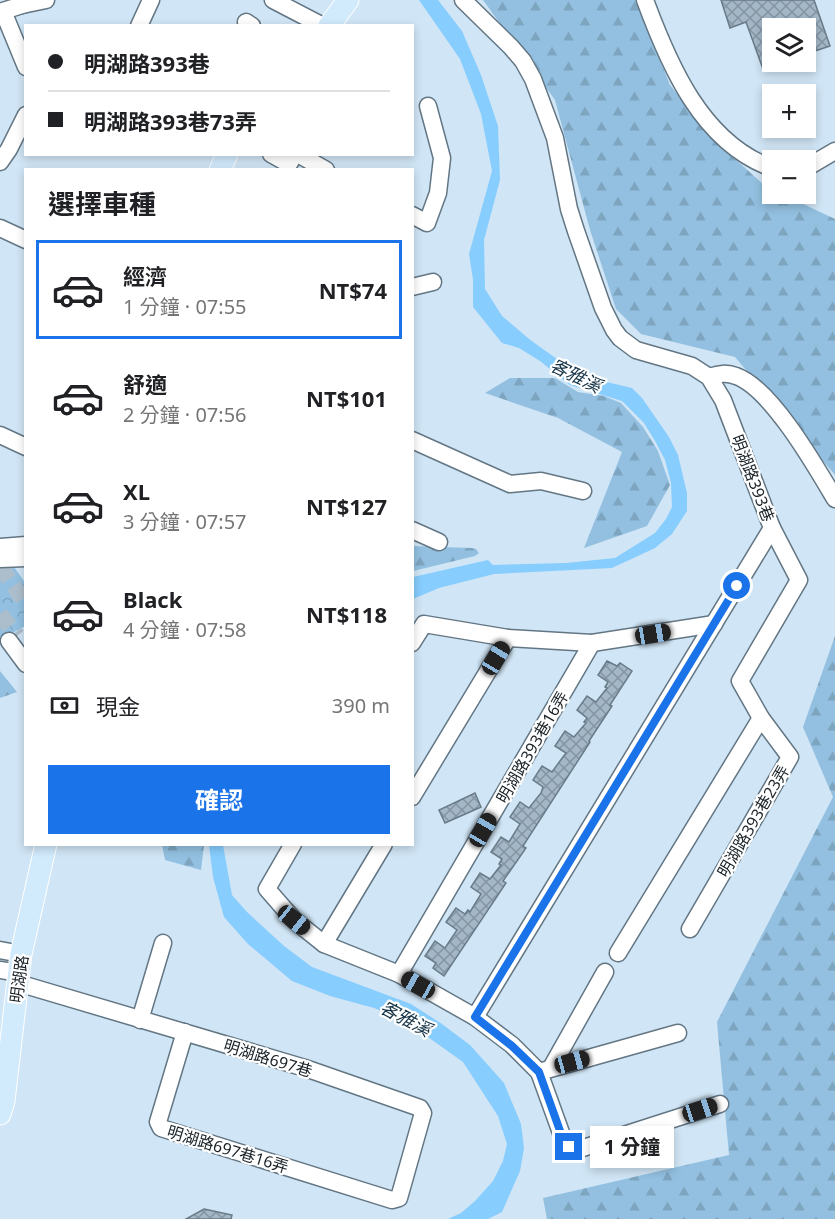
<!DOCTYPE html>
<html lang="zh-TW">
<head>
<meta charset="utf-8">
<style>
	body { margin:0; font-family:"Noto Sans","Noto Sans TC",sans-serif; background:#f2f2f2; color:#202124; height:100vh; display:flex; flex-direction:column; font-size:22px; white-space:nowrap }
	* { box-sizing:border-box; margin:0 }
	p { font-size:20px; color:#757577 }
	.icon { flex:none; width:33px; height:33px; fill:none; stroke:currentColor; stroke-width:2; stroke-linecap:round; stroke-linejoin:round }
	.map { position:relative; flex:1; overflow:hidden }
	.panel { position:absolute; left:24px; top:168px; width:390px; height:678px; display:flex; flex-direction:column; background:#fff; border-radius:0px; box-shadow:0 3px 9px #0003 }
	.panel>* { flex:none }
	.banner { position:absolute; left:24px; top:24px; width:390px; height:132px; border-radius:0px; box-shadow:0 3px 9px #0003; display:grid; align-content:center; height:132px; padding:0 24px; background:#fff }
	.buttons { position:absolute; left:762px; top:18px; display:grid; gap:12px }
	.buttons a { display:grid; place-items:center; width:54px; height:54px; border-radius:0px; background:#fff; box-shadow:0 3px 9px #0003; font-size:30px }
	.end { position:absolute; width:27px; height:27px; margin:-14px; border:8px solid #1a73e8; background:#fff; box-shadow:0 0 0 3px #fff }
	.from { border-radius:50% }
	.bubble { position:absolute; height:42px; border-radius:0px; background:#fff; box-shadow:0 3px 9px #0003; font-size:20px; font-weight:700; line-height:42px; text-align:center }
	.car { position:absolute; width:18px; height:36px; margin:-18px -9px; border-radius:8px; box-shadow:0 0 4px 2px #0007; background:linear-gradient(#222 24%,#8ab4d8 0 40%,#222 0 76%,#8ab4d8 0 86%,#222 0) }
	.banner b { display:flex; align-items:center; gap:21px; height:57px; font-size:22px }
	.banner b+b { border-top:2px solid #e0e0e0 }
	.banner i { width:15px; height:15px; background:#202124 }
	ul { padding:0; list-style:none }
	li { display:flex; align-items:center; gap:18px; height:99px; margin:0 12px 9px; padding:0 12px; border:3px solid transparent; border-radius:0px }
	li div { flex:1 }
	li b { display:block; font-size:22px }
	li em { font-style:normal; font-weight:700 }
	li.current { border-color:#1a73e8 }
	li>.icon { width:54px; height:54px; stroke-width:1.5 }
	h2 { padding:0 24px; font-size:27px; line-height:72px }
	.pay { display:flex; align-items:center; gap:15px; height:66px; padding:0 24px; font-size:22px }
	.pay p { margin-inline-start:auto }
	.primary-button { display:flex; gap:12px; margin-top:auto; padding:12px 24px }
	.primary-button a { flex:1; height:69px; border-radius:0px; background:#1a73e8; color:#fff; font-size:24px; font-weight:700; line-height:69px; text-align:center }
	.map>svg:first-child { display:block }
</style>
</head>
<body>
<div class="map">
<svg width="835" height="1219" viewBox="0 0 835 1219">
	<defs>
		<pattern id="forest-firs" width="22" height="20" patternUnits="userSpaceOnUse" patternTransform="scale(1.5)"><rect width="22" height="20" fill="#93c0e0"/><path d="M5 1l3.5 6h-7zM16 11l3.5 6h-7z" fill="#7ea5c0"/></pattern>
		<pattern id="park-crowns" width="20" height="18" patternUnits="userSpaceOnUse" patternTransform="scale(1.5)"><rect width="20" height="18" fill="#93c0e0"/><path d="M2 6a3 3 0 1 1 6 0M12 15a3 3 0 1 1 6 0" fill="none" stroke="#7ea5c0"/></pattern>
		<pattern id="building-cross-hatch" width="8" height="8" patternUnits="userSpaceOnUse" patternTransform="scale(1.5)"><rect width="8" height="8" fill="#a3b7c7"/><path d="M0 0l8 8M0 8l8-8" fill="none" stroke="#8494a2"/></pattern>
	</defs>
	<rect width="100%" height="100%" fill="#d0e5f5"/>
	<!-- forest -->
	<g fill="url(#forest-firs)">
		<polygon points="483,0 636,0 670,85 714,140 764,185 772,189 772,194 782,194 835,219 835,475 735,357 641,334 616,309 590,230 555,100"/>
		<polygon points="510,378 555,378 578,392 604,396 621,403 643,427 658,451 670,485 647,526 584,548 622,452 558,418 485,393"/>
		<polygon points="413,546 472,548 476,549 479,553 475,556 413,571"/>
		<polygon points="835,636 835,1219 547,1219 543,1198 729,1155 717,1022 833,797 803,727"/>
		<polygon points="0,671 17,692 0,698"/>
		<polygon points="162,845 204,845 201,870 165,860"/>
	</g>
	<!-- park -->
	<polygon fill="url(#park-crowns)" points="12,564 26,584 25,626 0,640 0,567"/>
	<!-- water -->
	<g fill="#87cdfe">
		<polygon points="419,0 438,0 462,31 481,75 498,126 500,180 484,240 485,289 502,316 529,339 561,362 576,371 598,380 632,388 642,398 669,437 678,455 687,493 687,511 672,534 655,548 612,568 494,574 439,588 413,599 413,577 488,560 493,565 566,563 615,558 655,533 666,519 672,507 671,483 665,460 655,441 644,423 622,401 570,385 540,361 519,348 502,343 473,307 473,280 469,254 492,171 481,114 460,59"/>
		<polygon points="209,845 223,845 232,895 247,912 284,946 312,967 411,1004 442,1024 470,1045 504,1083 521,1124 524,1148 520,1171 502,1212 488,1219 448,1219 461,1213 475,1201 493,1181 503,1161 507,1144 498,1116 463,1062 404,1020 374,1008 330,996 292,981 248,944 224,917 213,877"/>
	</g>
	<!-- building -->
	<g fill="url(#building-cross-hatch)" stroke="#687b89" stroke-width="1.5">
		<polygon points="721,0 814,0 830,46 806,54 806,28 772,28 772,65 763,69 746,22 730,28"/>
		<polygon points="607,661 617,666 620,663 632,671 610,705 612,706 589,741 590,742 523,846 526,848 503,881 506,883 444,976 433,968 436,963 425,956 435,941 445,948 457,930 446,922 456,908 465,914 468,910 470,912 481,894 471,887 480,873 490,879 501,865 499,864 502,859 491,852 501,837 509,842 520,824 510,817 520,802 529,808 541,793 543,787 533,780 542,766 552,772 560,761 566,753 555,746 565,731 574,737 586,723 584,722 587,718 577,710 587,696 596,702 607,688 605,687 608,682 598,675"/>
		<polygon points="475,793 481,807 445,823 439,810"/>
		<polygon points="204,1209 232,1215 231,1219 186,1219"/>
	</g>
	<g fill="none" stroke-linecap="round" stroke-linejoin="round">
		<!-- minor-tunnel -->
		<g stroke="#acbecc" stroke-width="16" stroke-dasharray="16 8" stroke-linecap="butt">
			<polyline points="0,566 26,604"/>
			<polyline points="0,614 17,636"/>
		</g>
		<defs>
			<g id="minor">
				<polyline points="20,0 22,5 3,11 26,67"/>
				<polyline points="273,0 323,26"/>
				<polyline points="463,0 511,47 523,61 533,79 555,138 569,209 576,231 603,308 614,330 620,338 636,350 692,366 709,377 723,400 772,528 475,1017"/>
				<path d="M645,0C669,65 702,143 772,168"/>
				<polyline points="22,5 46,0"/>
				<polyline points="246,22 252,26"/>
				<polyline points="139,26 151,0"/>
				<polyline points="271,154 289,164 295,154"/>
				<polyline points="298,154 326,170"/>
				<polyline points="0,162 9,149 26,115"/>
				<polyline points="806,168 835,151"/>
				<polyline points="412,215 427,223 438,193 442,158 428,106"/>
				<polyline points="0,228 26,240"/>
				<polyline points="412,287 433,282"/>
				<path d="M709,377C719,374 726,372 736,376C771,388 816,467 835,499"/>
				<polyline points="0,435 26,447"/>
				<polyline points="412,440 510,484 541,481 583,491"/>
				<polyline points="412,530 439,542"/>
				<polyline points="0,547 26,545"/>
				<polyline points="0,559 26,558"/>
				<polyline points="9,641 26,664"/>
				<polyline points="412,643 424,624 508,638 592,643 714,624"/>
				<polyline points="412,797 508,638"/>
				<polyline points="293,844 267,889 294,920 324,944 399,974 475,1017 512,1045 539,1072 564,1141 572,1149 580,1149 720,1104"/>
				<polyline points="690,929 790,757 761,718 740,681 799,580 772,528"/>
				<polyline points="324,944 384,844"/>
				<polyline points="0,950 21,954"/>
				<polyline points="618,953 761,718"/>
				<polyline points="0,970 19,973"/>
				<polyline points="399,974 592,643"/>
				<polyline points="18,983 305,1068 420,1108 423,1113 399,1198 392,1200 161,1128 158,1122 185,1032"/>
				<polyline points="140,1020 163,943"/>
				<polyline points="551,1068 605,972"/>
				<polyline points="539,1072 678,1033"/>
			</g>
			<g id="major">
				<polyline points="329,26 348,0"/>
				<polyline points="220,170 227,154"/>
				<polyline points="0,1114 4,1101 21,954 46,844"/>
			</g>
		</defs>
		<!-- minor casing -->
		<use href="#minor" stroke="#637684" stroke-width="19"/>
		<!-- major casing -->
		<use href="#major" stroke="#fff" stroke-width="23"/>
		<!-- minor -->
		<use href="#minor" stroke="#fff" stroke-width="16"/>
		<!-- major -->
		<use href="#major" stroke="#d1eafc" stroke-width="21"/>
	</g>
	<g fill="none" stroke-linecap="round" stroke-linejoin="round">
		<!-- route -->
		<polyline stroke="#1a73e8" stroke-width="8" points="569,1147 564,1142 539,1072 512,1046 475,1017 737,586"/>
	</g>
	<g text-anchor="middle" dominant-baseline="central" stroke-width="4.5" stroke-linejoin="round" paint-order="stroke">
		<!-- street labels -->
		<g font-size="16" fill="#1a2227" stroke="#fff">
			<text transform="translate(753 478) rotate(69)">明湖路393巷</text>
			<text transform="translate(532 747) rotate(-60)">明湖路393巷16弄</text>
			<text transform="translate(753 821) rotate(-60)">明湖路393巷23弄</text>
			<text transform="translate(19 979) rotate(-82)">明湖路</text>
			<text transform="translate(268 1058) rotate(17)">明湖路697巷</text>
			<text transform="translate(228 1149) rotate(17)">明湖路697巷16弄</text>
		</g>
		<!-- water labels -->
		<g font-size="18" font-style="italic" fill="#123145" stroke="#fff">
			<text transform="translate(576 375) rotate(26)">客雅溪</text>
			<text transform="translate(406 1018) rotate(28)">客雅溪</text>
		</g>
	</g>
</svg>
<div class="buttons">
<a><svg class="icon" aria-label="layers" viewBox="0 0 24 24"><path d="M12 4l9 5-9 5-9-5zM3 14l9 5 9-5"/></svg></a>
<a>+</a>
<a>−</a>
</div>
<i class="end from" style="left:737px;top:586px"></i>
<i class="end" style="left:569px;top:1147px"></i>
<div class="bubble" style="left:590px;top:1126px;width:84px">1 分鐘</div>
<i class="car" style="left:653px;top:634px;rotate:81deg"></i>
<i class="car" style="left:496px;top:658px;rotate:31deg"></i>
<i class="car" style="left:483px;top:830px;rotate:30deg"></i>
<i class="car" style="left:294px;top:920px;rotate:129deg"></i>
<i class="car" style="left:418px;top:985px;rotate:299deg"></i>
<i class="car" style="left:572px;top:1062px;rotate:75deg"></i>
<i class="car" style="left:700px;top:1110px;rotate:72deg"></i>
<div class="banner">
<b><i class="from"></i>明湖路393巷</b>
<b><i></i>明湖路393巷73弄</b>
</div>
<section class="panel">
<h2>選擇車種</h2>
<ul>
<li class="current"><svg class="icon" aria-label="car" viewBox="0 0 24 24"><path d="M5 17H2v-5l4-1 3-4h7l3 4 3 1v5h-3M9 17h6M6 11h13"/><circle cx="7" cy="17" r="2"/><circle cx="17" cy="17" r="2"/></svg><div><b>經濟</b><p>1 分鐘 · 07:55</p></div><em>NT$74</em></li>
<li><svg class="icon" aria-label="car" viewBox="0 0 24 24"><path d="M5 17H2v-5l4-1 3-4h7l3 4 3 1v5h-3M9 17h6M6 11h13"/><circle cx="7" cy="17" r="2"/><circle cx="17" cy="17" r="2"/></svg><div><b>舒適</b><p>2 分鐘 · 07:56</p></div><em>NT$101</em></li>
<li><svg class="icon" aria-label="car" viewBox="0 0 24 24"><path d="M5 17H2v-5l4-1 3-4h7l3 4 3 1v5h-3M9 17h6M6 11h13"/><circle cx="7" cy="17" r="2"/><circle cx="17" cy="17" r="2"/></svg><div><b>XL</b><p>3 分鐘 · 07:57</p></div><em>NT$127</em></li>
<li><svg class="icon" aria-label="car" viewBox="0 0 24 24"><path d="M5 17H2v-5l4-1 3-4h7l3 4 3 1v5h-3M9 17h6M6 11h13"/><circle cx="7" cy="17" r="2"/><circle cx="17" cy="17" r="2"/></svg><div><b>Black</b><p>4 分鐘 · 07:58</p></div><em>NT$118</em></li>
</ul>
<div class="pay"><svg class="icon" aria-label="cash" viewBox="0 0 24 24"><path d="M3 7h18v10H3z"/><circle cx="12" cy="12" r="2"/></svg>現金<p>390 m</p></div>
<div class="primary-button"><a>確認</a></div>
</section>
</div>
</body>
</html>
